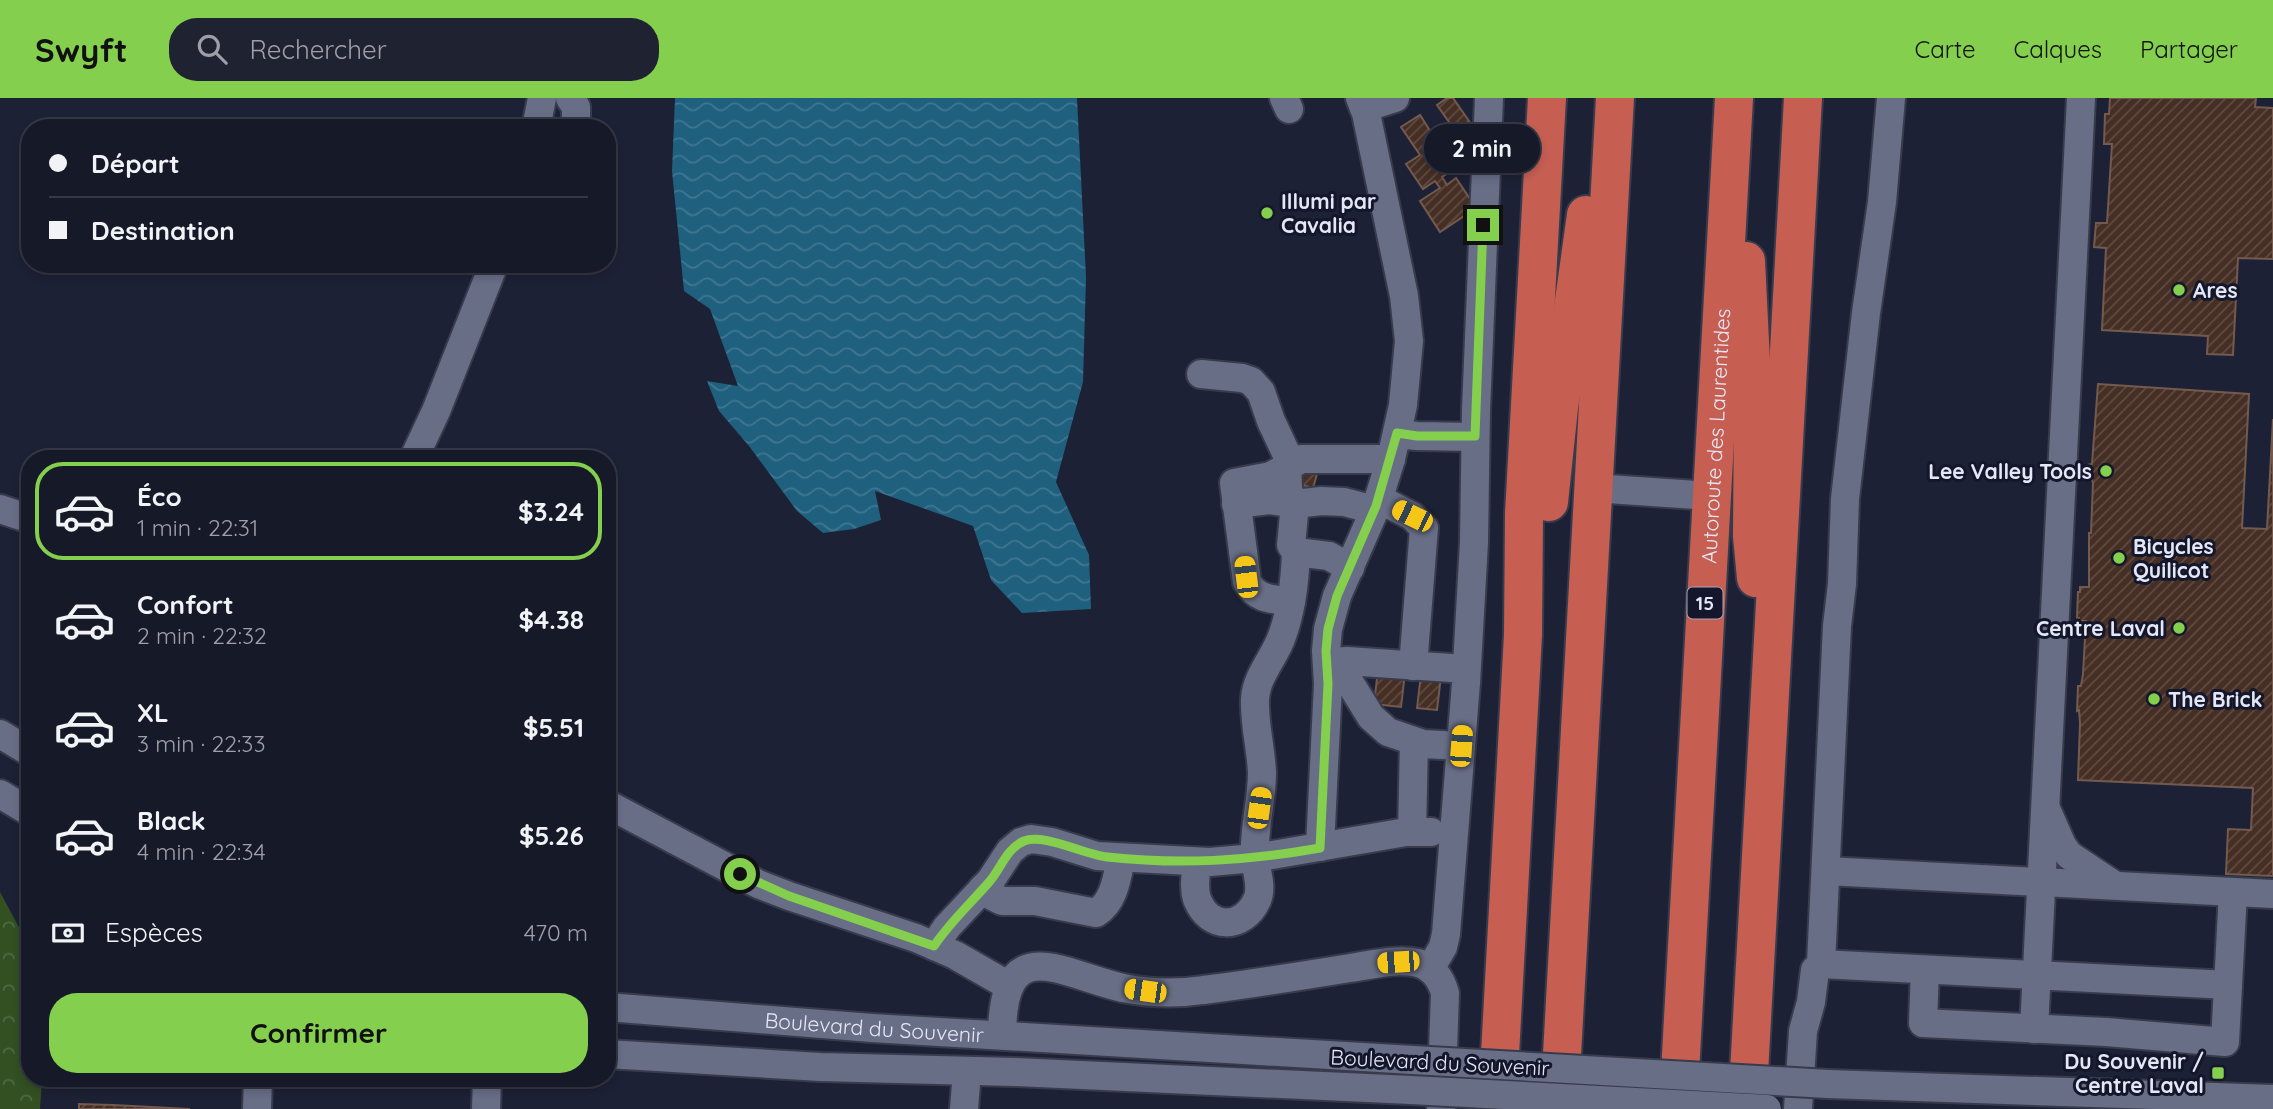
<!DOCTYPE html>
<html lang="fr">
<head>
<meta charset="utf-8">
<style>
	body { margin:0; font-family:Quicksand,sans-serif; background:#1f2230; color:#f1f3f6; height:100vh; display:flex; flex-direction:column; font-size:26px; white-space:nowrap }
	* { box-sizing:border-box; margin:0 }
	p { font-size:23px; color:#9ea0a8 }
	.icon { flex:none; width:38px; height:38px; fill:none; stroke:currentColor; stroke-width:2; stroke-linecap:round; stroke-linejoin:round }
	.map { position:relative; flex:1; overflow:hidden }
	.drawer { position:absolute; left:21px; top:352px; width:595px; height:637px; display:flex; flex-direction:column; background:#161928; border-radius:28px; box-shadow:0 4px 10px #0003,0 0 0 2px #353845 }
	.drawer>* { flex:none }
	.guide { position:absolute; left:21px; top:21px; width:595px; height:154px; border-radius:28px; box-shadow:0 4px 10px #0003,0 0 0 2px #353845; display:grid; align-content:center; height:154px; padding:0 28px; background:#161928 }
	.end { position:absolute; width:32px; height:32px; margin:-16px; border:9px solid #84cf4d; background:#111; box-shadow:0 0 0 4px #111 }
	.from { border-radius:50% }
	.bubble { position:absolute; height:49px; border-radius:24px; background:#161928; box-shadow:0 4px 10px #0003,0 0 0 2px #353845; font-size:23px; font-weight:700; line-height:49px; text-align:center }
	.car { position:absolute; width:21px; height:42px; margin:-21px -10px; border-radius:9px; box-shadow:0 0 5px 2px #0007; background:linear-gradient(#f5c518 24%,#345 0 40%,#f5c518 0 76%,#345 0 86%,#f5c518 0) }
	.guide b { display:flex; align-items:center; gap:24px; height:66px; font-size:26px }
	.guide b+b { border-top:2px solid #353845 }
	.guide i { width:18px; height:18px; background:#f1f3f6 }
	ul { padding:12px 0 0; list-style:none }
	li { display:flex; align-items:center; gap:21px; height:98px; margin:0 14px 10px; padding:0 14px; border:4px solid transparent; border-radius:28px }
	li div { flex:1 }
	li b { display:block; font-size:26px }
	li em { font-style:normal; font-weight:700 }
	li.on { border-color:#84cf4d }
	li>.icon { width:63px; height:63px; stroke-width:1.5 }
	.pay { display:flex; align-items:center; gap:18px; height:77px; padding:0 28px; font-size:26px }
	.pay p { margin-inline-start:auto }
	.button { display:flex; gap:14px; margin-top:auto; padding:14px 28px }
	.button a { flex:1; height:80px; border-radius:28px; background:#84cf4d; color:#111; font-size:28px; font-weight:700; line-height:80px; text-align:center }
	header { display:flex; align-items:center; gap:42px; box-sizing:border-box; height:98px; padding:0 35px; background:#84cf4d; color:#111 }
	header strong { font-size:33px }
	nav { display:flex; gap:38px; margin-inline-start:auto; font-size:24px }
	.search { width:490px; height:63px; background:#1f2230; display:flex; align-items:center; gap:18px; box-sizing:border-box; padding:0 24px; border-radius:28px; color:#9ea0a8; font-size:26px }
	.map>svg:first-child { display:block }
</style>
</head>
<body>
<header>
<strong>Swyft</strong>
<div class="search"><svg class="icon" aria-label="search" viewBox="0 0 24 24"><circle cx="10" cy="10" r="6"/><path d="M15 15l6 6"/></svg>Rechercher</div>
<nav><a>Carte</a><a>Calques</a><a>Partager</a></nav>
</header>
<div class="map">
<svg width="2273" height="1011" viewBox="0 0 2273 1011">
	<defs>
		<pattern id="forest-crowns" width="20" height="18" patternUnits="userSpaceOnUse" patternTransform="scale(1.75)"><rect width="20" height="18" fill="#325022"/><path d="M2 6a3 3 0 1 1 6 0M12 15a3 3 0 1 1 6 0" fill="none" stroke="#506943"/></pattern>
		<pattern id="water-waves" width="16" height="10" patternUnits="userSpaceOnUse" patternTransform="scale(1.75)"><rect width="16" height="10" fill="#1f607e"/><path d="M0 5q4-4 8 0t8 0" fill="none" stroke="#3f7791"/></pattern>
		<pattern id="building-hatch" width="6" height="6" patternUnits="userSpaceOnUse" patternTransform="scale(1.75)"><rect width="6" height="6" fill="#452e23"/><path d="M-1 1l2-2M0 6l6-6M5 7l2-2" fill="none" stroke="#604c44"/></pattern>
	</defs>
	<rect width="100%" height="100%" fill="#1d2135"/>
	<!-- forest -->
	<polygon fill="url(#forest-crowns)" points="0,794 30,850 30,980 42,980 40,1011 0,1011"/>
	<!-- water -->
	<polygon fill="url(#water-waves)" points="675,0 1077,0 1086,179 1083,284 1056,384 1089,457 1091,511 1022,515 991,482 973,428 875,393 881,422 854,431 823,435 797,413 749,348 719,313 707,283 738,288 710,211 684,193 672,73"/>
	<!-- building -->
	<g fill="url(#building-hatch)" stroke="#745a4e" stroke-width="2">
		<polygon points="1447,0 1453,0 1471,26 1457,36 1472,59 1442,79 1447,87 1456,80 1476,110 1440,134 1420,103 1440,90 1435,83 1423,91 1406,66 1420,57 1401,29 1420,17 1434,39 1451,27 1437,7"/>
		<polygon points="2110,0 2256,0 2255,9 2273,10 2273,161 2238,160 2233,257 2207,256 2208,238 2102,232 2106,150 2094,149 2096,125 2107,125 2112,46 2104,46 2105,16 2109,16"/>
		<polygon points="2098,286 2249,296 2242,430 2267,431 2273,321 2273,778 2226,776 2228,731 2251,732 2253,690 2078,682 2080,625 2079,612 2077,613 2078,588 2081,588 2083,576 2086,523 2079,523 2079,520 2077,520 2078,494 2080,494 2080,489 2089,489 2089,435 2091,435 2093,385 2087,367 2092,366"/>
		<polygon points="1299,371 1317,376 1313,390 1295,385"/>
		<polygon points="1378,572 1405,575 1401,609 1374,606"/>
		<polygon points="1421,576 1441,578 1437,612 1417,610"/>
		<polygon points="79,1006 113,1007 190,1011 79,1011"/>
	</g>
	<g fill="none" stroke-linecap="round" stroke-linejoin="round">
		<defs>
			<g id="minor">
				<polyline points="570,0 576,9 576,30"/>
				<polyline points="1284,0 1289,11"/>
				<polyline points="1364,10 1395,0"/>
				<polyline points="536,30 542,0"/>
				<polyline points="1201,276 1242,280 1251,283 1261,294 1271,323 1287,357 1288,393 1295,406 1291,447 1296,454"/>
				<polyline points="1397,336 1417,338 1475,339"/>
				<polyline points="414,360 436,313 494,166"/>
				<polyline points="1593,390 1711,398"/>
				<polyline points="1379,401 1412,418 1424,430 1413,568"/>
				<polyline points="1236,406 1269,402 1295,406 1321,403 1344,404 1375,412"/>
				<polyline points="0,411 30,421"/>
				<path d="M1291,503C1272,501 1257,502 1247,484L1234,385L1271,378L1301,361H1391"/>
				<polyline points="1327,564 1345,577 1371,619 1388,634 1423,646 1461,648"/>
				<polyline points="1327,564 1347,563 1466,571"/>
				<polyline points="0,636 30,654"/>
				<polyline points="0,696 30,714"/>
				<polyline points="607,706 758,786 789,798 916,840 955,857 1009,888"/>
				<polyline points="2047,713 2062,747 2069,757 2114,787"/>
				<polyline points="1412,734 1414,644"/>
				<polyline points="1320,749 1328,586 1326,553 1328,531 1337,498 1376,409 1391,361 1403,307 1409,243 1404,198 1366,15 1360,0"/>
				<path d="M1197,764C1196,776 1193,789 1197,801C1209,832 1243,832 1257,802C1263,789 1256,773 1255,760C1253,732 1262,703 1262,675C1261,650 1254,626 1255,601C1256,578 1275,559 1282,538C1292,511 1295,482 1296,454L1329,458L1350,470"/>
				<polyline points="1826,773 2273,796"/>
				<path d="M983,790L992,798L1002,803H1035L1096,815C1114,804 1117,780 1121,760"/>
				<polyline points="934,848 947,829 991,782 1010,753 1021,744 1031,741 1052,744 1097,758 1210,764 1255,760 1406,734 1431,734"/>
				<polyline points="1821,866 2228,887"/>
				<polyline points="1430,871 1443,849 1446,836 1466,585 1474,444 1476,312 1489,0"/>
				<polyline points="1925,872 1923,925 2106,934 2225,944 2233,794"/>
				<path id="s1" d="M607,909L872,930L1413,962"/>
				<polyline points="2034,931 2081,0"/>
				<path d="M1002,937C1003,832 1059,875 1123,890C1149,895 1177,896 1203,892C1252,886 1301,878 1350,870C1371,867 1397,860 1418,865C1433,869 1441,881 1445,895L1441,1011"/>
				<polyline points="607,956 820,969 1015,974 1411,992"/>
				<polyline points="1828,986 2273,1001"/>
				<polyline points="257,1011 258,980"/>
				<polyline points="486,1011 487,980"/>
				<polyline points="964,1011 967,973"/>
				<polyline points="1798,1011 1803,933 1811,904 1815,872 1821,866 1837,528 1842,486 1845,401 1866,215 1882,104 1891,0"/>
			</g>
			<g id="highway">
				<polyline points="1746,163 1753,304 1752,438 1756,480"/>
				<polyline points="1549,404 1559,310 1586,117"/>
				<polyline points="1497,1011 1523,537 1524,416 1547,0"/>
				<polyline points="1559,1011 1615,0"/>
				<path id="s2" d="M1678,1011L1734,0"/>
				<polyline points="1747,1011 1803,0"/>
			</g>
		</defs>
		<!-- minor casing -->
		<use href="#minor" stroke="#383b4c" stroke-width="32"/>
		<!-- highway casing -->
		<use href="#highway" stroke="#383b4c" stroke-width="42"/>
		<!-- minor -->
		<use href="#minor" stroke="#686e86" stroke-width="28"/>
		<!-- highway -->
		<use href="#highway" stroke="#c65e52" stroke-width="38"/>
		<defs>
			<g id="minor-bridge">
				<polyline points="1413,962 1828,986"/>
				<polyline points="1411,992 1767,1011"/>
			</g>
		</defs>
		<!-- minor-bridge casing -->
		<use href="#minor-bridge" stroke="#383b4c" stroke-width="32" stroke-linecap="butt"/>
		<!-- minor-bridge -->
		<use href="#minor-bridge" stroke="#686e86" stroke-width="28"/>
	</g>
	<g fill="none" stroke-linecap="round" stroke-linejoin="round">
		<!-- route -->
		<path stroke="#84cf4d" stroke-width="9" d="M740,776L789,798L934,848C950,824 971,805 990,783C1001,770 1007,750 1024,743C1043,735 1083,756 1107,759C1181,767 1247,763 1320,750L1328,586L1326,553L1328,531L1337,498L1376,408L1397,335L1417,338H1475L1483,127"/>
	</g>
	<!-- markers -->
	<g fill="#84cf4d" stroke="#14172b" stroke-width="2.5">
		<circle cx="1267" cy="115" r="7"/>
		<circle cx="2179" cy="192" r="7"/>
		<circle cx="2106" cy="373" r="7"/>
		<circle cx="2119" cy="460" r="7"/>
		<circle cx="2179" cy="530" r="7"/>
		<circle cx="2154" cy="601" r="7"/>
		<rect x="2211" y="968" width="14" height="14" rx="3.5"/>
	</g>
	<g text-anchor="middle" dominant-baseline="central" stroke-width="6" stroke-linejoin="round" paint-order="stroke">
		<!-- shield labels -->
		<rect fill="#14172b" stroke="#a6a9b9" stroke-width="2" x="1687.5" y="489.5" width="35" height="31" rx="5"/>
		<g font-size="19" font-weight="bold" fill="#e4e8f6">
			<text x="1705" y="505">15</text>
		</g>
		<!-- poi labels -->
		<g font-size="21" font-weight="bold" fill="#e4e8f6" stroke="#14172b" text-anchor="start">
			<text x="1281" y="103">Illumi par<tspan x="1281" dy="24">Cavalia</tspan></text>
			<text x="2193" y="192">Ares</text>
			<text x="2092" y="373" text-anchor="end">Lee Valley Tools</text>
			<text x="2133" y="448">Bicycles<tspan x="2133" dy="24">Quilicot</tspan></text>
			<text x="2165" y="530" text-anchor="end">Centre Laval</text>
			<text x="2168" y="601">The Brick</text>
			<text x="2204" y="963" text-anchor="end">Du Souvenir /<tspan x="2204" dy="24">Centre Laval</tspan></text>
		</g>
		<!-- street labels -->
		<g font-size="21" fill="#e4e8f6" stroke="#14172b">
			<text stroke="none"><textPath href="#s2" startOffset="674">Autoroute des Laurentides</textPath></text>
			<text stroke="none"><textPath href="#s1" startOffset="268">Boulevard du Souvenir</textPath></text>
			<text transform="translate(1440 964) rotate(3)">Boulevard du Souvenir</text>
		</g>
	</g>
</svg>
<i class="end from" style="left:740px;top:776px"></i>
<i class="end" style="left:1483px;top:127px"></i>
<div class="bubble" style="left:1424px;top:26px;width:116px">2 min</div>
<i class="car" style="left:1412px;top:418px;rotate:296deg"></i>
<i class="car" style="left:1246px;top:479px;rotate:353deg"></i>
<i class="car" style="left:1461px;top:648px;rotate:4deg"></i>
<i class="car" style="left:1259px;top:710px;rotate:8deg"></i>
<i class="car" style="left:1398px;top:864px;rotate:266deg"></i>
<i class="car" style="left:1145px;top:893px;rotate:278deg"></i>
<div class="guide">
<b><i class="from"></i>Départ</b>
<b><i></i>Destination</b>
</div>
<section class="drawer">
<ul>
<li class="on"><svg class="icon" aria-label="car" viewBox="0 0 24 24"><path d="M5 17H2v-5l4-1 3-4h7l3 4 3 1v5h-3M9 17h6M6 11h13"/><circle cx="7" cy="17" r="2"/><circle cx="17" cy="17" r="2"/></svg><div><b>Éco</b><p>1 min · 22:31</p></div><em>$3.24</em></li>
<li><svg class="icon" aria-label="car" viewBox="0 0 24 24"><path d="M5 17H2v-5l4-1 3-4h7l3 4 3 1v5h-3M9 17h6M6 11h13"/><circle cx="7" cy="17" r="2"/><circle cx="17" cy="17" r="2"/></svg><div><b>Confort</b><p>2 min · 22:32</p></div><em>$4.38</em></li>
<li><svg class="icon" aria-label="car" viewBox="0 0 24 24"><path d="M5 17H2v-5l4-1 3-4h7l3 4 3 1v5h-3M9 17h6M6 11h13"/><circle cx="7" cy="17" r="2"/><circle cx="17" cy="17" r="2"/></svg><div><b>XL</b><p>3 min · 22:33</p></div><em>$5.51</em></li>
<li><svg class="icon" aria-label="car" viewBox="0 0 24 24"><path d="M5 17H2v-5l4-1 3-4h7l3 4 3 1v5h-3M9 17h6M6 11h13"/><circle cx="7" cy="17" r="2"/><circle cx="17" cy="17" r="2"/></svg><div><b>Black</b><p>4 min · 22:34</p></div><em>$5.26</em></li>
</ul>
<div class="pay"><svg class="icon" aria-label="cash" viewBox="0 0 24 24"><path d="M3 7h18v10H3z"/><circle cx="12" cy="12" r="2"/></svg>Espèces<p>470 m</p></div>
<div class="button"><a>Confirmer</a></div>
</section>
</div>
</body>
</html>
